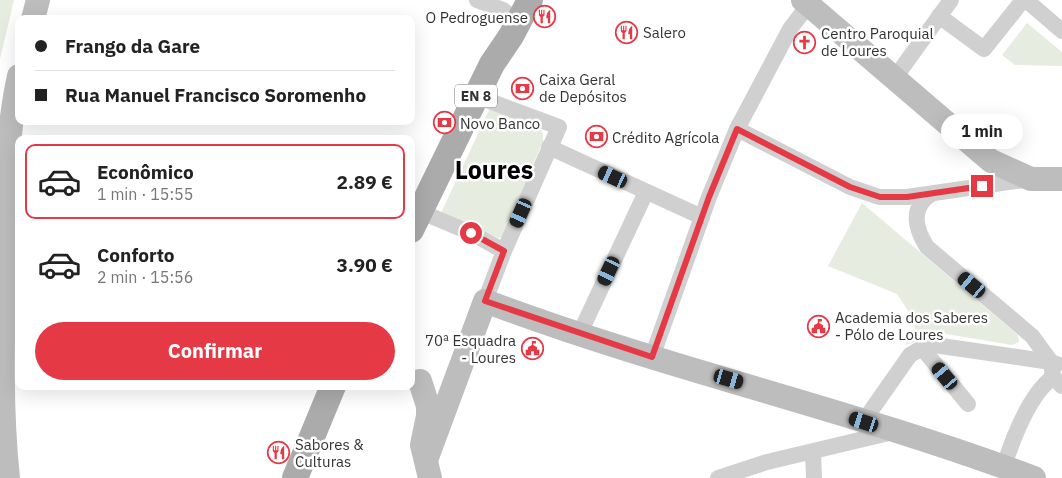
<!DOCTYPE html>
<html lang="pt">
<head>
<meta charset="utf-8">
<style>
	body { margin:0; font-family:"IBM Plex Sans",sans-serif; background:#f6f6f6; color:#222; height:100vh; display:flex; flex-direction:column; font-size:19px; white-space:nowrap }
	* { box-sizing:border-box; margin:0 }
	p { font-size:16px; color:#767676 }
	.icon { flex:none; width:28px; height:28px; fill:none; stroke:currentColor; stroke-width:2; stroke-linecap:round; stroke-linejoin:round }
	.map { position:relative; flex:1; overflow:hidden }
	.drawer { position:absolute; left:15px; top:135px; width:400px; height:255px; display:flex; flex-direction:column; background:#fff; border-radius:10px; box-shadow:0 5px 20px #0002 }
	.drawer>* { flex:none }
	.guide { position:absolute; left:15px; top:15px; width:400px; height:110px; border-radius:10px; box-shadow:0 5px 20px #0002; display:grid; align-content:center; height:110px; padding:0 20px; background:#fff }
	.end { position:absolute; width:22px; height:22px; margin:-11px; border:6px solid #e63946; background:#fff; box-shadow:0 0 0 2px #fff }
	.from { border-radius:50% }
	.bubble { position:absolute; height:35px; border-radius:18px; background:#fff; box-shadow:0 5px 20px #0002; font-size:16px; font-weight:700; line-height:35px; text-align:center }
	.car { position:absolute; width:15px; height:30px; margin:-15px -8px; border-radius:6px; box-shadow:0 0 4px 1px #0007; background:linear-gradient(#222 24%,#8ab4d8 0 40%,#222 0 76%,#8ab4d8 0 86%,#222 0) }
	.guide b { display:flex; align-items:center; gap:18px; height:48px; font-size:19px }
	.guide b+b { border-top:1px solid #e0e0e0 }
	.guide i { width:12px; height:12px; background:#222 }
	ul { padding:9px 0 0; list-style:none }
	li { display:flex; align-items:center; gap:15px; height:75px; margin:0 10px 8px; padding:0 10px; border:2px solid transparent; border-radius:10px }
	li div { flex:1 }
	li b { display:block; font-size:19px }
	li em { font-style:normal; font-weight:700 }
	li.selected { border-color:#e63946 }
	li>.icon { width:45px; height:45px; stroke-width:1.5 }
	.primary-button { display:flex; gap:10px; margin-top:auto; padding:10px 20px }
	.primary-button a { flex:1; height:58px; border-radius:30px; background:#e63946; color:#fff; font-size:20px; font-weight:700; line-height:58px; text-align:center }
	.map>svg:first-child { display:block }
</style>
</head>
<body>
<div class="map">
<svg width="1062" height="478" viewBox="0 0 1062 478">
	<rect width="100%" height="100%" fill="#fff"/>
	<!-- green -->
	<g fill="#e6ecdf">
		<polygon points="0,0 14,0 0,59"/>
		<polygon points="1027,23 1062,52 1062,66 1015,65 1002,55"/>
		<polygon points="490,108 540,128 543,134 543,141 503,237 498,238 441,213"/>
		<polygon points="862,203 1018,335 1019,342 1012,345 946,334 905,345 915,331 914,320 897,294 828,266"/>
	</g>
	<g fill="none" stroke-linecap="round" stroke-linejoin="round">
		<!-- street -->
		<g stroke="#d0d0d0" stroke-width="16">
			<polyline points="477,0 503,10 519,22"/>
			<polyline points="1026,0 1062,31"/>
			<polyline points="939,16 984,49 1023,0"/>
			<polyline points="894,79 951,0"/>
			<polyline points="476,96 559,127 504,251 485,301"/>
			<polyline points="737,129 850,187 879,197 907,197 1030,179"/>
			<polyline points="549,147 702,217"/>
			<path d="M931,194C910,208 915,228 927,247L1032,336L1051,362L1057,364"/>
			<polyline points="419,211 471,233 504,251"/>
			<polyline points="580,333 646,192"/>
			<polyline points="922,348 968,404"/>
			<polyline points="652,357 709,197 737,129 790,29 812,0"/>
			<polyline points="863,422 910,355 922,348 934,345 1051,362 1053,377 1062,386"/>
			<polyline points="813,452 814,478"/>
			<path d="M1004,466C1013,438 1029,395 1053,377"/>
			<polyline points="718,478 767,462 893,432"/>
		</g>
		<!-- secondary -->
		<g stroke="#bdbdbd" stroke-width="24">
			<polyline points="803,0 991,161 1031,179 1062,179"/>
			<polyline points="33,19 38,0"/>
			<polyline points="420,381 428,406 428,416 422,445 430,478"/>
			<path d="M426,460L485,301C665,369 854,410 1034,478"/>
			<path d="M8,478C0,403 3,329 5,254C7,195 6,134 19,76"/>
		</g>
		<!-- primary -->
		<g stroke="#ababab" stroke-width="26">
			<polyline points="411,230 492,64 511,36 530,0"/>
			<polyline points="295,478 333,386"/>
		</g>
	</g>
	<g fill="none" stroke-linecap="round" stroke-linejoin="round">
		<!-- route -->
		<polyline stroke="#e63946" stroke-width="6" points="471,233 504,251 485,301 652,357 709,197 737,129 850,187 880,197 907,197 982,186"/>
	</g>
	<!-- icons -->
	<defs>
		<symbol id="restaurant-ring" viewBox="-11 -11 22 22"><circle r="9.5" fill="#fff" stroke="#e63946" stroke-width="1.5"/><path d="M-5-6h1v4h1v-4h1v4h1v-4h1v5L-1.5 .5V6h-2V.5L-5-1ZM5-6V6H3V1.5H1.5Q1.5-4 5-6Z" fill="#e63946"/></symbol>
		<symbol id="church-ring" viewBox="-11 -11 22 22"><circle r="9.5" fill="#fff" stroke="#e63946" stroke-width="1.5"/><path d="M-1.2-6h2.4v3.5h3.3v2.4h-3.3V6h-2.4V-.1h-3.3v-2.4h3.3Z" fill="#e63946"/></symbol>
		<symbol id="bank-ring" viewBox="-11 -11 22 22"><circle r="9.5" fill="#fff" stroke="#e63946" stroke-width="1.5"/><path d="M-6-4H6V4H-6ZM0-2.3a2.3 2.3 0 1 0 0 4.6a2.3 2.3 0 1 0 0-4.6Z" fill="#e63946"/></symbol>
		<symbol id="civic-ring" viewBox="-11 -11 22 22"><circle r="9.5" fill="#fff" stroke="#e63946" stroke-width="1.5"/><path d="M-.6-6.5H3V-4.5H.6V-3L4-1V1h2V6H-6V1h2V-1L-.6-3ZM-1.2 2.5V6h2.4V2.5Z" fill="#e63946"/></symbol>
	</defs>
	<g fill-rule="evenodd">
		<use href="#restaurant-ring" x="532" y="4" width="25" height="25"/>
		<use href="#restaurant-ring" x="614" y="20" width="25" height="25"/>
		<use href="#church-ring" x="792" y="30" width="25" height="25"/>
		<use href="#bank-ring" x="510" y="76" width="25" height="25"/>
		<use href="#bank-ring" x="432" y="110" width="25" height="25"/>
		<use href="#bank-ring" x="584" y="124" width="25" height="25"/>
		<use href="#civic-ring" x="806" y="314" width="25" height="25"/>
		<use href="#civic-ring" x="520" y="336" width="25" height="25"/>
		<use href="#restaurant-ring" x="266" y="440" width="25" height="25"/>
	</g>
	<g text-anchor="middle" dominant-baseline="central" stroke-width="5" stroke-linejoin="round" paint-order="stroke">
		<!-- shield labels -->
		<rect fill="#fff" stroke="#707070" stroke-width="1" x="455" y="84.5" width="42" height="23" rx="4"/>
		<g font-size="14" font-weight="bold" fill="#333">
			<text x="476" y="96">EN 8</text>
		</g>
		<!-- poi labels -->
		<g font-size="15" fill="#333" stroke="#fff" text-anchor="start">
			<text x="528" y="17" text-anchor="end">O Pedroguense</text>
			<text x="643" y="32">Salero</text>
			<text x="821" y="33">Centro Paroquial<tspan x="821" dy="17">de Loures</tspan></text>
			<text x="539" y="79">Caixa Geral<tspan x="539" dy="17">de Depósitos</tspan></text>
			<text x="460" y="123">Novo Banco</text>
			<text x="612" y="137">Crédito Agrícola</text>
			<text x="835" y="317">Academia dos Saberes<tspan x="835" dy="17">- Pólo de Loures</tspan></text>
			<text x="516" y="340" text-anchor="end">70ª Esquadra<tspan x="516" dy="17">- Loures</tspan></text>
			<text x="295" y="444">Sabores &amp;<tspan x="295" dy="17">Culturas</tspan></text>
		</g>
		<!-- town labels -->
		<g font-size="25" font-weight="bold" fill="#000" stroke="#fff">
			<text x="494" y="169">Loures</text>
		</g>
	</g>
</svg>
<i class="end from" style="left:471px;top:233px"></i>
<i class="end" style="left:982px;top:186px"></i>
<div class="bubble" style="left:941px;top:114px;width:82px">1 min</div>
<i class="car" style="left:613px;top:177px;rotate:295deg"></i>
<i class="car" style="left:521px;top:213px;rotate:204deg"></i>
<i class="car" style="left:609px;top:271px;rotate:205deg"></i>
<i class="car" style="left:972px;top:285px;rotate:310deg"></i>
<i class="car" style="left:945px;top:376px;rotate:320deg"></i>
<i class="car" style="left:729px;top:379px;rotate:106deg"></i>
<i class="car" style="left:864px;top:422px;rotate:288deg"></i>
<div class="guide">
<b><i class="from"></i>Frango da Gare</b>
<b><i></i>Rua Manuel Francisco Soromenho</b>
</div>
<section class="drawer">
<ul>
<li class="selected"><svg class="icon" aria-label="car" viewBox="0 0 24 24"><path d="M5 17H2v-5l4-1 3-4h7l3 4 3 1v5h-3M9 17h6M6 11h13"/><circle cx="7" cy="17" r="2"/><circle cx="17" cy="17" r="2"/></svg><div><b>Econômico</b><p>1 min · 15:55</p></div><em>2.89 €</em></li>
<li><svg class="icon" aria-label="car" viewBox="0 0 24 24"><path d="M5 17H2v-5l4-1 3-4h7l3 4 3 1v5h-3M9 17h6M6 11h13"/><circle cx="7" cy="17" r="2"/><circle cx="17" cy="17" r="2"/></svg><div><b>Conforto</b><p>2 min · 15:56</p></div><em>3.90 €</em></li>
</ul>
<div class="primary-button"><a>Confirmar</a></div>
</section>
</div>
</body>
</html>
